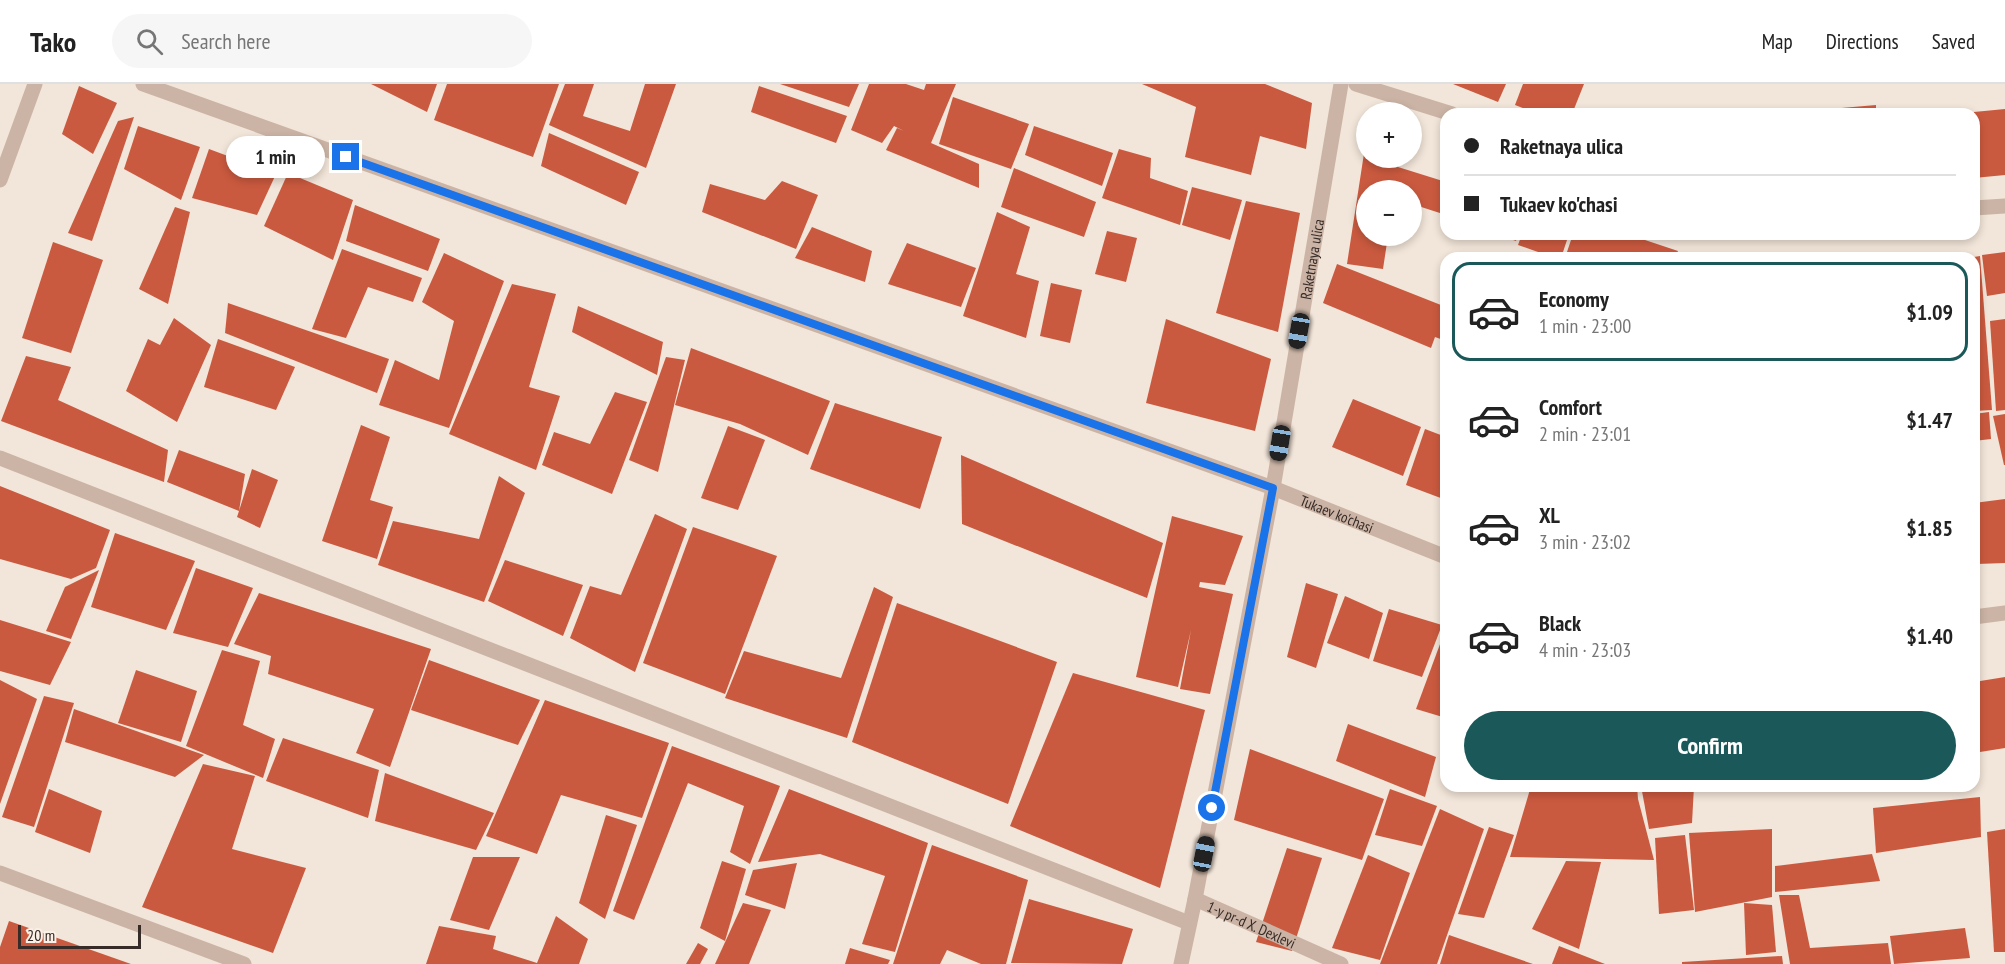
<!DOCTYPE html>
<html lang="en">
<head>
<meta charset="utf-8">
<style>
	body { margin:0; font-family:"PT Sans Narrow",sans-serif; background:#f6f6f6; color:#222; height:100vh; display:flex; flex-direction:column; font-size:22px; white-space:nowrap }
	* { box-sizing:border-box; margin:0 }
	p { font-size:20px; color:#767676 }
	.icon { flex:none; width:33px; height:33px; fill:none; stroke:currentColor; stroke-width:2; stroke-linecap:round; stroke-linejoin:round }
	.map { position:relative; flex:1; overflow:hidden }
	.drawer { position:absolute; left:1440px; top:168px; width:540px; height:540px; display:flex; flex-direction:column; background:#fff; border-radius:18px; box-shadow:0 3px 9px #0003 }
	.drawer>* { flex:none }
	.banner { position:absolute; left:1440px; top:24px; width:540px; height:132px; border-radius:18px; box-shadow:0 3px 9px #0003; display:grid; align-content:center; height:132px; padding:0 24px; background:#fff }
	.fabs { position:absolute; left:1356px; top:18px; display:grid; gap:12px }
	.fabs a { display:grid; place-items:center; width:66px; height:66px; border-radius:50%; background:#fff; box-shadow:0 3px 9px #0003; font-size:30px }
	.scale { position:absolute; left:18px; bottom:15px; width:123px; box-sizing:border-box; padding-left:6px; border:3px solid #362b27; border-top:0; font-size:16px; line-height:21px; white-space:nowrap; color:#362b27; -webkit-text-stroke:4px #faf0e6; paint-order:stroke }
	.end { position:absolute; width:27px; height:27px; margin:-14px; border:8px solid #1a73e8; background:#fff; box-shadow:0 0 0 3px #fff }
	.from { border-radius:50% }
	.bubble { position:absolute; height:42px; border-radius:21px; background:#fff; box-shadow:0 3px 9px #0003; font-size:20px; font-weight:700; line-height:42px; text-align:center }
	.car { position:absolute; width:18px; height:36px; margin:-18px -9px; border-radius:8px; box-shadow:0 0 4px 2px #0007; background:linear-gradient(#222 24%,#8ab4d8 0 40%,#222 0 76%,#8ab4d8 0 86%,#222 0) }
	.banner b { display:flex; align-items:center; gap:21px; height:57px; font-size:22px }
	.banner b+b { border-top:2px solid #e0e0e0 }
	.banner i { width:15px; height:15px; background:#222 }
	ul { padding:10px 0 0; list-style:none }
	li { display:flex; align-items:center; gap:18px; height:99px; margin:0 12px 9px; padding:0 12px; border:3px solid transparent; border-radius:18px }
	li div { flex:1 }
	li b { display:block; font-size:22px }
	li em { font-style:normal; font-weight:700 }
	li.on { border-color:#1b5859 }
	li>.icon { width:54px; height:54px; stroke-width:1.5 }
	.cta { display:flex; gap:12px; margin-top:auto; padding:12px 24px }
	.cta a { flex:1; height:69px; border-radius:36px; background:#1b5859; color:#fff; font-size:24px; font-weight:700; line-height:69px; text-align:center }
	header { display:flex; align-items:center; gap:36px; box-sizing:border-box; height:84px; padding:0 30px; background:#fff; border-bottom:2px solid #e0e0e0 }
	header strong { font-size:28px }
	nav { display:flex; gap:33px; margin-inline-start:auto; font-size:21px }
	.search { width:420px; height:54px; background:#f6f6f6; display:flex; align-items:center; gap:15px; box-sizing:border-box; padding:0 21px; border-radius:33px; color:#767676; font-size:22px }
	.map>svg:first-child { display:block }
</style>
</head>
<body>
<header>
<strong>Tako</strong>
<div class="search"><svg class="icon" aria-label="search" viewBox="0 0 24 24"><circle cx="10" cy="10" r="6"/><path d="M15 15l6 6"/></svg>Search here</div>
<nav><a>Map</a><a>Directions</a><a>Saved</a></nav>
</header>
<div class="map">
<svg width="2005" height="880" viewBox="0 0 2005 880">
	<rect width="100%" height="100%" fill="#f2e5d9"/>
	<!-- building -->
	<g fill="#ca5a3f">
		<polygon points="371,0 437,0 427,28"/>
		<polygon points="447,0 559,0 533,73 434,36"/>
		<polygon points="565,0 594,0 583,32 630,47 645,0 676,0 646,84 549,41"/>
		<polygon points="780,0 859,0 849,23"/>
		<polygon points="869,0 906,0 924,6 926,0 956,0 931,59 979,80 979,104 886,66 897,44 904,47 894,42 882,59 851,46"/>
		<polygon points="1142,0 1265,0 1312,19 1306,65 1260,52 1251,91 1185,73 1196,23"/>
		<polygon points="1453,0 1506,0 1498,18"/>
		<polygon points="1523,0 1584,0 1572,30 1539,30 1515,21"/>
		<polygon points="79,2 117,19 93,70 62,50"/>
		<polygon points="759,2 847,32 836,59 751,28"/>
		<polygon points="953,13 1029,40 1011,85 939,60"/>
		<polygon points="1876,21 1876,30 1831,30 1830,25"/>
		<polygon points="2005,25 2005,91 1974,94 1974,28"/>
		<polygon points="134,33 92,157 68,149 118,37"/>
		<polygon points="138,42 200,63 181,116 124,85"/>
		<polygon points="1034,42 1113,69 1102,102 1025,71"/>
		<polygon points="549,49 639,88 626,121 541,82"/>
		<polygon points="1365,63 1366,74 1400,74 1398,83 1446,98 1446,131 1412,120 1412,106 1366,106 1366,152 1388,152 1383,185 1347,180"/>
		<polygon points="209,65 276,90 257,131 192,114"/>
		<polygon points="1119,65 1151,74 1150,94 1188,107 1180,141 1102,114"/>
		<polygon points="1014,84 1096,118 1084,153 1001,123"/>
		<polygon points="288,89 353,116 333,176 264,142"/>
		<polygon points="782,97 818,111 796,165 702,128 710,100 765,116"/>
		<polygon points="1192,103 1242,116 1230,156 1182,141"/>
		<polygon points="1246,117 1300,129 1278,248 1216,229"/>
		<polygon points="355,121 440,155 428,187 346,157"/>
		<polygon points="175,123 190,128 168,220 139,205"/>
		<polygon points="997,128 1030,143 1016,190 1039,197 1026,254 963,232"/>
		<polygon points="812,143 872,167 865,198 795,174"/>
		<polygon points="1107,147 1137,154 1126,198 1095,190"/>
		<polygon points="1496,150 1518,150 1516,157"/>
		<polygon points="1522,150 1569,150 1561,174 1555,174 1518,161"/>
		<polygon points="1573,150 1627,150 1678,167 1675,174 1565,174"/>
		<polygon points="53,158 103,176 71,269 22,254"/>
		<polygon points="907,159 976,184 961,223 888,200"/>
		<polygon points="342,165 422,194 413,218 368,203 346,254 312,245"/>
		<polygon points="2005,168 2005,209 1987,212 1982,171"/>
		<polygon points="444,169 504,197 449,344 379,321 395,276 439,296 454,237 422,218"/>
		<polygon points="1980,172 1992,326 1974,327 1974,173"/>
		<polygon points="1337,180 1446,223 1446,257 1435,253 1431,264 1323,219"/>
		<polygon points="1051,199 1082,206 1070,259 1040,252"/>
		<polygon points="512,200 556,210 529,303 560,312 536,386 449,350"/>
		<polygon points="228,219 389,275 377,309 225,249"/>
		<polygon points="578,222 663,258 657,291 572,248"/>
		<polygon points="174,234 211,261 177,338 126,307 148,255 160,261"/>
		<polygon points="1166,235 1271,275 1255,347 1146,319"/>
		<polygon points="2005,235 2005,326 1996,327 1990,237"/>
		<polygon points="218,255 295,283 276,326 204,303"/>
		<polygon points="691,264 830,317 808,371 740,340 675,321"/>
		<polygon points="26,272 71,283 58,316 168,366 164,398 1,337"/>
		<polygon points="666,273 685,276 658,388 629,376"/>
		<polygon points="615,308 647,318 612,410 542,381 554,348 590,360"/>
		<polygon points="1353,315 1421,343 1403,392 1332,363"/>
		<polygon points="835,319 942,353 920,425 810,385"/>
		<polygon points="1989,328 1991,355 1974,357 1974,330"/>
		<polygon points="2005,330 2005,381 2004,381 1993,332"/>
		<polygon points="361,341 390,353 370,416 393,423 377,475 322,457"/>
		<polygon points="728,342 765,356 738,426 701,414"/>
		<polygon points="1425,345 1446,353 1446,416 1406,401"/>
		<polygon points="179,366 245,390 239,427 252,385 278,396 260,444 237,433 239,427 167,398"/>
		<polygon points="961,371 1163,459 1147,514 962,440"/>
		<polygon points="499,392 525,409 484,518 378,481 393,437 479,455"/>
		<polygon points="0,402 110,446 96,484 71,495 0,475"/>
		<polygon points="2005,415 2005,479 1977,480 1974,419"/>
		<polygon points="655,430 687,445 635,588 570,554 590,502 621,511"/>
		<polygon points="1172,432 1243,452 1225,501 1200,498 1199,503 1233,510 1210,610 1180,605 1191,546 1178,603 1136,593"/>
		<polygon points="693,443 777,472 725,610 643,579"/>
		<polygon points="115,449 195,477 166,546 91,523"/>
		<polygon points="505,476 583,501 563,552 488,517"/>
		<polygon points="196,484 253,504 228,563 173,549"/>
		<polygon points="99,486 71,555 46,547 65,503"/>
		<polygon points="1306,499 1338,510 1316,584 1287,573"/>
		<polygon points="874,503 893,513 847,654 725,614 744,567 841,594"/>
		<polygon points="259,509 431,565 390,683 356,669 374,625 268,590 271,572 234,560"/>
		<polygon points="1345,512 1383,529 1369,575 1327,559"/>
		<polygon points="897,519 1057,578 1008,720 852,658"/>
		<polygon points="1389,525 1442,541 1422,593 1373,577"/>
		<polygon points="0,536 71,558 50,601 0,587"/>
		<polygon points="1443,552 1446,553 1446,634 1416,625"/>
		<polygon points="222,566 260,577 243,641 275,655 263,694 186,662"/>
		<polygon points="429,576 540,616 518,661 411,626"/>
		<polygon points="136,586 197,607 181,658 118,639"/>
		<polygon points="1073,589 1205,626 1160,804 1010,742"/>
		<polygon points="2005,593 2005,664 1980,668 1974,618 1974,598"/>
		<polygon points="0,596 37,615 0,720"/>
		<polygon points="44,612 74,619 34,743 2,733"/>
		<polygon points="545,616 669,659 642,734 561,711 537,770 486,752"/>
		<polygon points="74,625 204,671 175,693 65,658"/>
		<polygon points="1348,640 1436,673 1425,713 1336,677"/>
		<polygon points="283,654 379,686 368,734 266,697"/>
		<polygon points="672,662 780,702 750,780 730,768 744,722 688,699 634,836 613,827"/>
		<polygon points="1250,665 1384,715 1362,776 1234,736"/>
		<polygon points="203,680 255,692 232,765 306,784 273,869 142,823"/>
		<polygon points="385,689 494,729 476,766 375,737"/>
		<polygon points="1531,702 1637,702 1638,715 1654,776 1510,773"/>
		<polygon points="1641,702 1694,702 1692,739 1649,745"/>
		<polygon points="49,705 102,727 90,769 35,748"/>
		<polygon points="789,705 928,759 895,868 862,860 885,792 820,770 758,778"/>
		<polygon points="1390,705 1437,722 1422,762 1375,751"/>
		<polygon points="1980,713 1981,753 1876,769 1873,724"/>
		<polygon points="1440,725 1484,745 1437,880 1380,880"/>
		<polygon points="606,731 637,741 605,835 579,819"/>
		<polygon points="1489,743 1514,751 1484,834 1458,830"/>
		<polygon points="1772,745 1772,813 1695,828 1689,749"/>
		<polygon points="2005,745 2005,868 1994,868 1987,748"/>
		<polygon points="1685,751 1694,826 1659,830 1655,754"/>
		<polygon points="932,761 1028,796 1006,880 981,880 947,866 940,880 893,880"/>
		<polygon points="1287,764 1322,774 1292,867 1256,858"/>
		<polygon points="1872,770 1880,797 1775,808 1775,782"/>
		<polygon points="1368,771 1410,789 1380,876 1332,864"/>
		<polygon points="473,773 520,773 489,846 450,836"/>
		<polygon points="722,777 746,785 725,857 700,844"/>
		<polygon points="1566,777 1601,778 1579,865 1532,845"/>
		<polygon points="797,779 785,825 745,811 753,786"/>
		<polygon points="1779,811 1799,811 1810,864 1888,859 1891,880 1790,880"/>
		<polygon points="1029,815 1133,845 1122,880 1011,879"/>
		<polygon points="743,819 771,826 749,880 715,880"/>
		<polygon points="1744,819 1772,821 1776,868 1746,871"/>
		<polygon points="556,832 588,855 579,880 426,880 439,842 496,852 493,865 537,879"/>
		<polygon points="9,837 131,880 0,880 0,863"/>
		<polygon points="1965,844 1970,874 1894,880 1890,852"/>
		<polygon points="1449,851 1533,880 1440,880"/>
		<polygon points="698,859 708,865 700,880 686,880"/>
		<polygon points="1559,862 1605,880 1552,880"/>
		<polygon points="850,864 890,876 888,880 845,880"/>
		<polygon points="1782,872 1783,880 1682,880 1682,878"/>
	</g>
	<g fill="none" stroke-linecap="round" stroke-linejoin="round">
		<!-- minor -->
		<g stroke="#cbb4a5" stroke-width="15">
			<path id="s1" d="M143,0L1273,404L1446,473"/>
			<polyline points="1356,0 1452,30"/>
			<polyline points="0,96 35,0"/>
			<polyline points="1974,124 2005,122"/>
			<polyline points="0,374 1189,839"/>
			<polyline points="1974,533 2005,529"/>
			<polyline points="0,789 244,880"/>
			<path id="s2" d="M1195,815L1341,880"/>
			<path id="s3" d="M1181,880L1195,815L1273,404L1341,0"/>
		</g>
	</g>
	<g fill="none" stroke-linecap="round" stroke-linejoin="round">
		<!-- route -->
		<polyline stroke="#1a73e8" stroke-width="8" points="346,73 1273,404 1212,724"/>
	</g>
	<g text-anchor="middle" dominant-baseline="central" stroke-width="4.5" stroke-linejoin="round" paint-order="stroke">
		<!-- street labels -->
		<g font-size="15" fill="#362b27" stroke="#faf0e6">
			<text stroke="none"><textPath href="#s3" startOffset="717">Raketnaya ulica</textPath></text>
			<text stroke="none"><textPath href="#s1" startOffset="1269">Tukaev ko'chasi</textPath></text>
			<text stroke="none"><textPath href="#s2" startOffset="62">1-y pr-d X. Dexlevi</textPath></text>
		</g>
	</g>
</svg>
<div class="fabs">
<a>+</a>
<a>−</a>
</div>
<div class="scale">20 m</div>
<i class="end from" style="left:1212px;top:724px"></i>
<i class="end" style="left:346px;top:73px"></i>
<div class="bubble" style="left:226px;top:52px;width:99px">1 min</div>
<i class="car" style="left:1299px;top:247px;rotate:190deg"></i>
<i class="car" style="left:1280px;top:359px;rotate:189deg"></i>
<i class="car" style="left:1204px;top:770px;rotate:11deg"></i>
<div class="banner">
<b><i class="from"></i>Raketnaya ulica</b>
<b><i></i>Tukaev ko'chasi</b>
</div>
<section class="drawer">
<ul>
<li class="on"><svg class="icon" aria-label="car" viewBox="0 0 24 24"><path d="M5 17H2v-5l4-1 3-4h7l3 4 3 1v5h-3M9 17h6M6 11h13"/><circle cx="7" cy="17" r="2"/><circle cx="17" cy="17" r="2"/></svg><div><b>Economy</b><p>1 min · 23:00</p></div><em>$1.09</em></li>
<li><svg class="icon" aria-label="car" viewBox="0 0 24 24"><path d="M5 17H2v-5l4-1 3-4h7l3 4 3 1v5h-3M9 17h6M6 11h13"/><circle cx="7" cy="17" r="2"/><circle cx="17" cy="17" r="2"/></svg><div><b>Comfort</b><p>2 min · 23:01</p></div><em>$1.47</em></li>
<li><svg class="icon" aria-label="car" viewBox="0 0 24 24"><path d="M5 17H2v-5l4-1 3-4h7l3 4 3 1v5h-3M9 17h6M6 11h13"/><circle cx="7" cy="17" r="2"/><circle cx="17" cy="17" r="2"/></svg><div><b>XL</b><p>3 min · 23:02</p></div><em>$1.85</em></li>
<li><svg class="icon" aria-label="car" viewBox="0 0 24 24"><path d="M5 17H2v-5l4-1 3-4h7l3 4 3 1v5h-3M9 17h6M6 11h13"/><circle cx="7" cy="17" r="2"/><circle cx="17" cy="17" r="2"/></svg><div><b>Black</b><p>4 min · 23:03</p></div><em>$1.40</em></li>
</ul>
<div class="cta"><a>Confirm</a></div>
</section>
</div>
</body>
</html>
